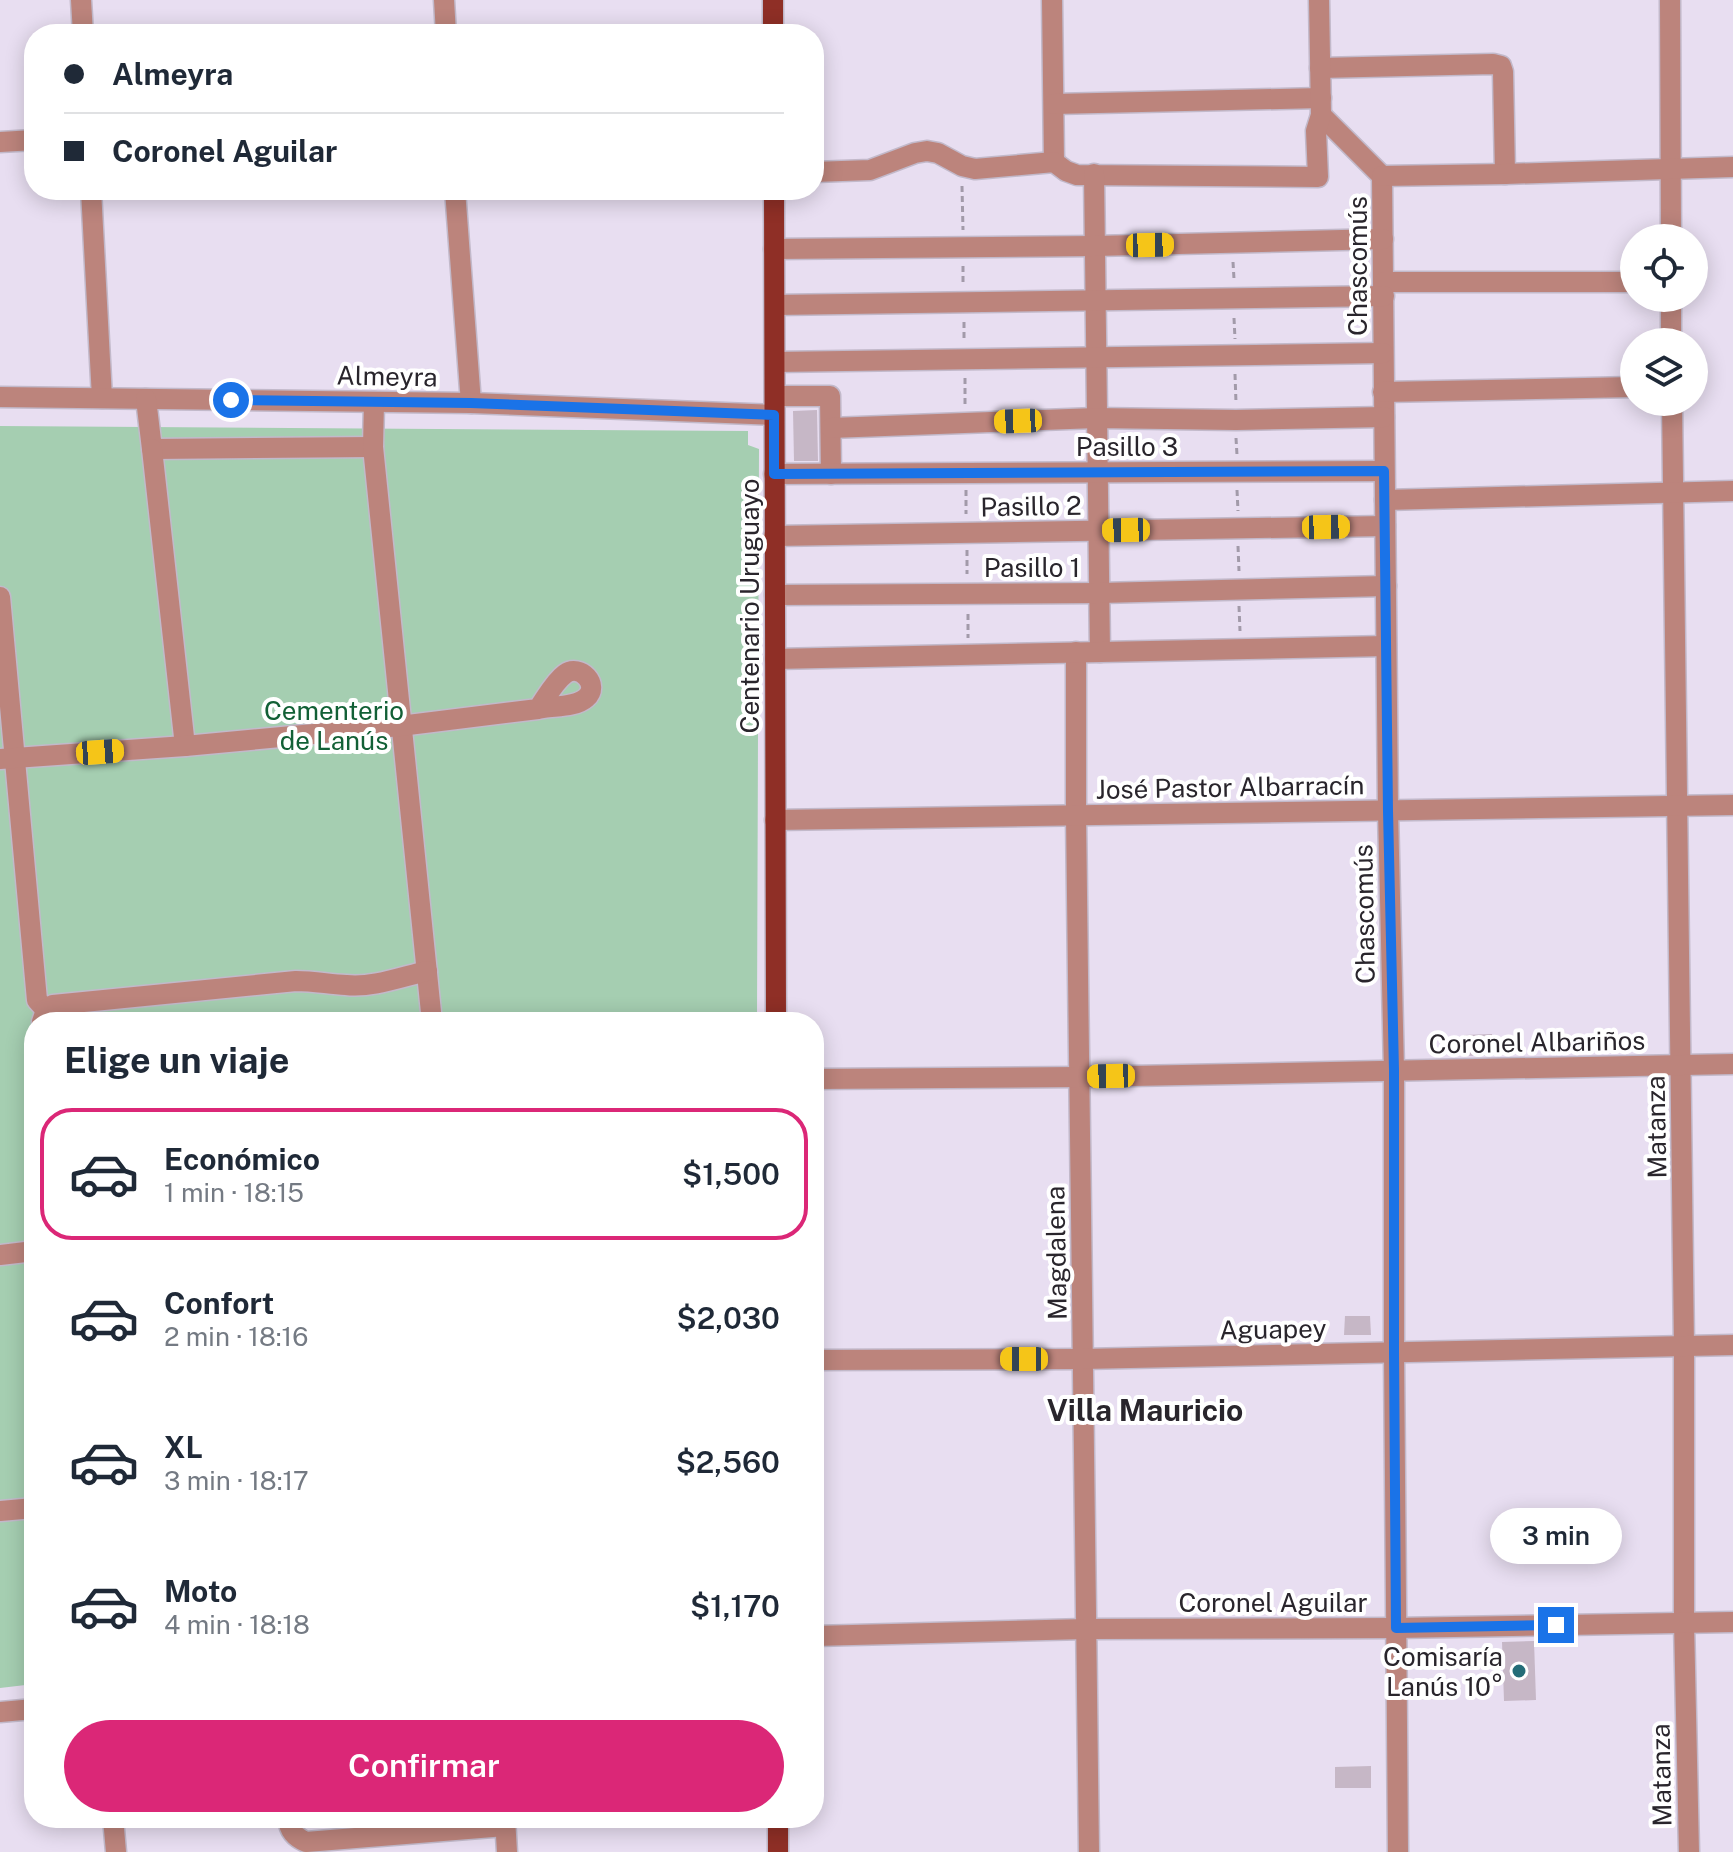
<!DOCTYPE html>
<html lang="es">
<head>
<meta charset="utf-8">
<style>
	body { margin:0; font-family:"Public Sans",sans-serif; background:#f2f2f3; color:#1f2937; height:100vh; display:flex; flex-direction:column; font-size:30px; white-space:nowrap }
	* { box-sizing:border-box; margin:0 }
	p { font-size:26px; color:#747a83 }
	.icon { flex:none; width:44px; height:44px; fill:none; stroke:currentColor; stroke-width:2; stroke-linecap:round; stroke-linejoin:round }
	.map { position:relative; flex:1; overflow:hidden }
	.panel { position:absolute; left:24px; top:1012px; width:800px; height:816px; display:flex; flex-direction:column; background:#fff; border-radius:32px; box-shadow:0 4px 20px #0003 }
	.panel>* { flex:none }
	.hud { position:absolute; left:24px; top:24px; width:800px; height:176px; border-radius:32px; box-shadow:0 4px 20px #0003; display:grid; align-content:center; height:176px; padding:0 40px; background:#fff }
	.tools { position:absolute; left:1620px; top:224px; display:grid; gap:16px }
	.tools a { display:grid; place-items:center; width:88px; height:88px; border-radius:50%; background:#fff; box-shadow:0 4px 20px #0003; font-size:40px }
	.end { position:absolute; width:36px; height:36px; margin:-18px; border:10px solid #1a73e8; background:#fff; box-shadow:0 0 0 4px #fff }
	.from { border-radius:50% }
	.bubble { position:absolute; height:56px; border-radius:28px; background:#fff; box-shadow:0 4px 20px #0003; font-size:26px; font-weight:600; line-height:56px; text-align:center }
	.car { position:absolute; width:24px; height:48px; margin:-24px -12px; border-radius:10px; box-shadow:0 0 6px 2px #0007; background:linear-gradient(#f5c518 24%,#345 0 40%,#f5c518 0 76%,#345 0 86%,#f5c518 0) }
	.hud b { display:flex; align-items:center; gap:28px; height:76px; font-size:30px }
	.hud b+b { border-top:2px solid #e0e1e3 }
	.hud i { width:20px; height:20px; background:#1f2937 }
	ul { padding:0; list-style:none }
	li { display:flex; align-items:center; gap:24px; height:132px; margin:0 16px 12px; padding:0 24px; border:4px solid transparent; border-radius:32px }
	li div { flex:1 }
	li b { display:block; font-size:30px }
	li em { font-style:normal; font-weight:600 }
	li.selected { border-color:#db2777 }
	li>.icon { width:72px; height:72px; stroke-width:1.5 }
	h2 { padding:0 40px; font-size:36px; line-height:96px }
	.button { display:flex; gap:16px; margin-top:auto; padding:16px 40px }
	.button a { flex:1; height:92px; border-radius:48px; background:#db2777; color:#fff; font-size:32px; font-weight:600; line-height:92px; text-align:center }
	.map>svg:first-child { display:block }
</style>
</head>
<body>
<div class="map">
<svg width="1733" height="1852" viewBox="0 0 1733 1852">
	<rect width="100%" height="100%" fill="#e8def1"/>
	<!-- green -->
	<polygon fill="#a5ceb1" points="0,426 748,431 748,445 759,449 757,1022 34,1022 34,1684 0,1688"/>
	<!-- building -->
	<g fill="#c6b7c6">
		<polygon points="817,410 818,461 794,461 793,411"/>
		<polygon points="1492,1034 1492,1055 1465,1056 1464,1035"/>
		<polygon points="1345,1316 1370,1316 1371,1335 1344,1335"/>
		<polygon points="1534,1641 1536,1700 1504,1701 1502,1642"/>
		<polygon points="1371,1766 1371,1788 1335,1788 1335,1767"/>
	</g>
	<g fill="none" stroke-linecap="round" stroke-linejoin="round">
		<defs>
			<g id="minor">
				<polyline points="81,0 83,34"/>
				<polyline points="444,0 446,34"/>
				<polyline points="1052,0 1054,162"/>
				<polyline points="1670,0 1671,238"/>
				<polyline points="1320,68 1493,64 1501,66 1503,72 1505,174"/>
				<polyline points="1054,104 1321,98"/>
				<polyline points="1321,115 1382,176 1388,811 1394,1070 1394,1352 1398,1852"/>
				<polyline points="0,142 34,140"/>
				<polyline points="814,172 870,170 915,153 927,151 938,153 962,166 975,169 1054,162 1066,171 1077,175 1318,177 1316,131 1321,115 1319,0"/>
				<polyline points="1094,174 1100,652"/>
				<polyline points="1382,176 1505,174 1733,167"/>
				<polyline points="91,190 102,398"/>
				<polyline points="455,190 471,403"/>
				<polyline points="774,249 1095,246 1383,239"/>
				<polyline points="1384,282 1634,282"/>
				<polyline points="1671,298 1671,342"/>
				<polyline points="775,305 1384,296"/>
				<polyline points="775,362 1383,353"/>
				<polyline points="1383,392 1634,387"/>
				<polyline points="775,396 830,396 831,474"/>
				<polyline points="0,397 471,403 774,415"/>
				<polyline points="146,399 152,449 373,447"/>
				<polyline points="374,402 373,447 432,1022"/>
				<polyline points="1672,402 1684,1346 1684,1622 1689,1852"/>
				<polyline points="831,428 1096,418 1236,420 1384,417"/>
				<polyline points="152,449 185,746"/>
				<polyline points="774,474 1384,471"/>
				<polyline points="1385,500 1733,491"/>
				<polyline points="774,536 1385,526"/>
				<polyline points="775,595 1100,593 1386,586"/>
				<polyline points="0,597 37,1000 46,1010"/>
				<polyline points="1076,652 1076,815 1089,1852"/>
				<polyline points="775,659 1386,646"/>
				<path d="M0,759L185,746L400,726L538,709L544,708C556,706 576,707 586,698C601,685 580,663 565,674C554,682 546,698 538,709"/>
				<polyline points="775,820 1733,805"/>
				<path d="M42,1022L46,1010L53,1005L296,981C314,981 328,984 346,985C372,988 401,977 427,971"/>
				<polyline points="814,1079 1080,1077 1733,1064"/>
				<polyline points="0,1255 34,1251"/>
				<polyline points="814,1360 1083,1359 1733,1345"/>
				<polyline points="0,1511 34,1508"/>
				<polyline points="814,1636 1086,1629 1396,1628 1733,1622"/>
				<polyline points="0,1712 34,1709"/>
				<polyline points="113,1818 116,1852"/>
				<path d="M288,1818C289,1831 295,1837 306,1842L505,1826"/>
				<polyline points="505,1818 507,1852"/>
			</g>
			<g id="major">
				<polyline points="773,0 773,34"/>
				<polyline points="774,190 776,1022"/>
				<polyline points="778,1818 778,1852"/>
			</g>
		</defs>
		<!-- minor casing -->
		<use href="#minor" stroke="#c2b9ca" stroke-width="23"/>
		<!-- major casing -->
		<use href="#major" stroke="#c2b9ca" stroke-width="23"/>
		<!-- path -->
		<g stroke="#a29aa9" stroke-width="3" stroke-dasharray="6 4" stroke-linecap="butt">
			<polyline points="962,186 963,230"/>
			<polyline points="1233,262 1234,279"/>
			<polyline points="963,266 963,282"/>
			<polyline points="1234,318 1235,339"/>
			<polyline points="964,322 964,342"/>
			<polyline points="1235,374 1236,403"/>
			<polyline points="965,378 965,406"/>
			<polyline points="1236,438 1237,455"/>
			<polyline points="966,490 966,514"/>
			<polyline points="1237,490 1238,511"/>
			<polyline points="1238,546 1239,571"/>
			<polyline points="967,550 967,574"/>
			<polyline points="1239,606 1240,631"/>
			<polyline points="968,614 968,638"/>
		</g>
		<!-- minor -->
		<use href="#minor" stroke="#bc847c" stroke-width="20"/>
		<!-- major -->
		<use href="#major" stroke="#8f2f26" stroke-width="20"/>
	</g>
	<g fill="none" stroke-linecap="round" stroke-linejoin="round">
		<!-- route -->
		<polyline stroke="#1a73e8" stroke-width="10" points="231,400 471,403 774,415 774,474 1384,471 1388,811 1394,1070 1394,1352 1396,1628 1556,1625"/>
	</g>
	<!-- markers -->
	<circle fill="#236c77" stroke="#fff" stroke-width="3" cx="1519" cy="1671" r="8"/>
	<g text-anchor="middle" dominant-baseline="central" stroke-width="8" stroke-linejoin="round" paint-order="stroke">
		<!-- street labels -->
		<g font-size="26" fill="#29252c" stroke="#fff">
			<text transform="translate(1357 266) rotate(-90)">Chascomús</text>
			<text transform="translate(387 376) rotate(1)">Almeyra</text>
			<text x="1127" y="446">Pasillo 3</text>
			<text transform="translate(1031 506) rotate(-1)">Pasillo 2</text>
			<text x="1032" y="567">Pasillo 1</text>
			<text transform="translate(749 606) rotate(-90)">Centenario Uruguayo</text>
			<text transform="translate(1230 787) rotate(-1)">José Pastor Albarracín</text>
			<text transform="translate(1364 914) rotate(-91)">Chascomús</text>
			<text transform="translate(1537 1042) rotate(-1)">Coronel Albariños</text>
			<text transform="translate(1656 1127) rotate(-91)">Matanza</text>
			<text transform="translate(1056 1253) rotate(-91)">Magdalena</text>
			<text transform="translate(1273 1329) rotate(-1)">Aguapey</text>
			<text x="1273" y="1602">Coronel Aguilar</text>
			<text transform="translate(1661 1775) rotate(-91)">Matanza</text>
		</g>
		<!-- park labels -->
		<g font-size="26" fill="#126036" stroke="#fff">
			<text x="334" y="710">Cementerio<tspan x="334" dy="30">de Lanús</tspan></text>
		</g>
		<!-- poi labels -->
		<g font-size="26" fill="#29252c" stroke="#fff" text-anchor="end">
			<text x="1503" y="1656">Comisaría<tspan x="1503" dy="30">Lanús 10°</tspan></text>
		</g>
		<!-- quarter labels -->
		<g font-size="30" font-weight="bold" fill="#29252c" stroke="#fff">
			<text x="1145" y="1410">Villa Mauricio</text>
		</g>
	</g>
</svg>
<div class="tools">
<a><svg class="icon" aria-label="locate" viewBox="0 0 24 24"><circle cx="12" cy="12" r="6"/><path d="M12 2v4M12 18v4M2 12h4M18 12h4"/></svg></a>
<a><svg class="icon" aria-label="layers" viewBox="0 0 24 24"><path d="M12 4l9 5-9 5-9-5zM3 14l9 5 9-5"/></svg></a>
</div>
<i class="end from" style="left:231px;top:400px"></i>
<i class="end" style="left:1556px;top:1625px"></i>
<div class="bubble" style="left:1490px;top:1508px;width:132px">3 min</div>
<i class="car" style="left:1150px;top:245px;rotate:89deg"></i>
<i class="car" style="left:1018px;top:421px;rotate:268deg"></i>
<i class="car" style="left:1326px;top:527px;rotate:89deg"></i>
<i class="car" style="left:1126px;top:530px;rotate:269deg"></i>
<i class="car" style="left:100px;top:752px;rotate:86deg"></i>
<i class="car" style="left:1111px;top:1076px;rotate:269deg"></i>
<i class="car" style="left:1024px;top:1359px;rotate:270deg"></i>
<div class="hud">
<b><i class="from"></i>Almeyra</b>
<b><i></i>Coronel Aguilar</b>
</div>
<section class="panel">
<h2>Elige un viaje</h2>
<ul>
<li class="selected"><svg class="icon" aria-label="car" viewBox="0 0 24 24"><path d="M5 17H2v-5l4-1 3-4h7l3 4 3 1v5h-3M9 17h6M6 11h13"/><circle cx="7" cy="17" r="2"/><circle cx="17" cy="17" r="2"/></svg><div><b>Económico</b><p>1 min · 18:15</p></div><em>$1,500</em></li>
<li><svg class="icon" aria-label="car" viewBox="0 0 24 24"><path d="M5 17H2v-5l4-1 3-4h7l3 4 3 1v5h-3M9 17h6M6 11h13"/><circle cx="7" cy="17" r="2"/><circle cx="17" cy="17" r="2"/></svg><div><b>Confort</b><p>2 min · 18:16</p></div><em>$2,030</em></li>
<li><svg class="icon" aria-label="car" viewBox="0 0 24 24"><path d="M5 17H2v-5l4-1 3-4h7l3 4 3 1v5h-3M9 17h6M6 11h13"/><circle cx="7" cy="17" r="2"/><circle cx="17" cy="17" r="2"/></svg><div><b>XL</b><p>3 min · 18:17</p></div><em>$2,560</em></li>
<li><svg class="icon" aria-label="car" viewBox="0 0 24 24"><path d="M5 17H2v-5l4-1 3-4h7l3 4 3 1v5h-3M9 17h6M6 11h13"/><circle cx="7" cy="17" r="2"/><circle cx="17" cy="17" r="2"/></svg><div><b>Moto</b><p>4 min · 18:18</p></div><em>$1,170</em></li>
</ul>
<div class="button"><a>Confirmar</a></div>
</section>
</div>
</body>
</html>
